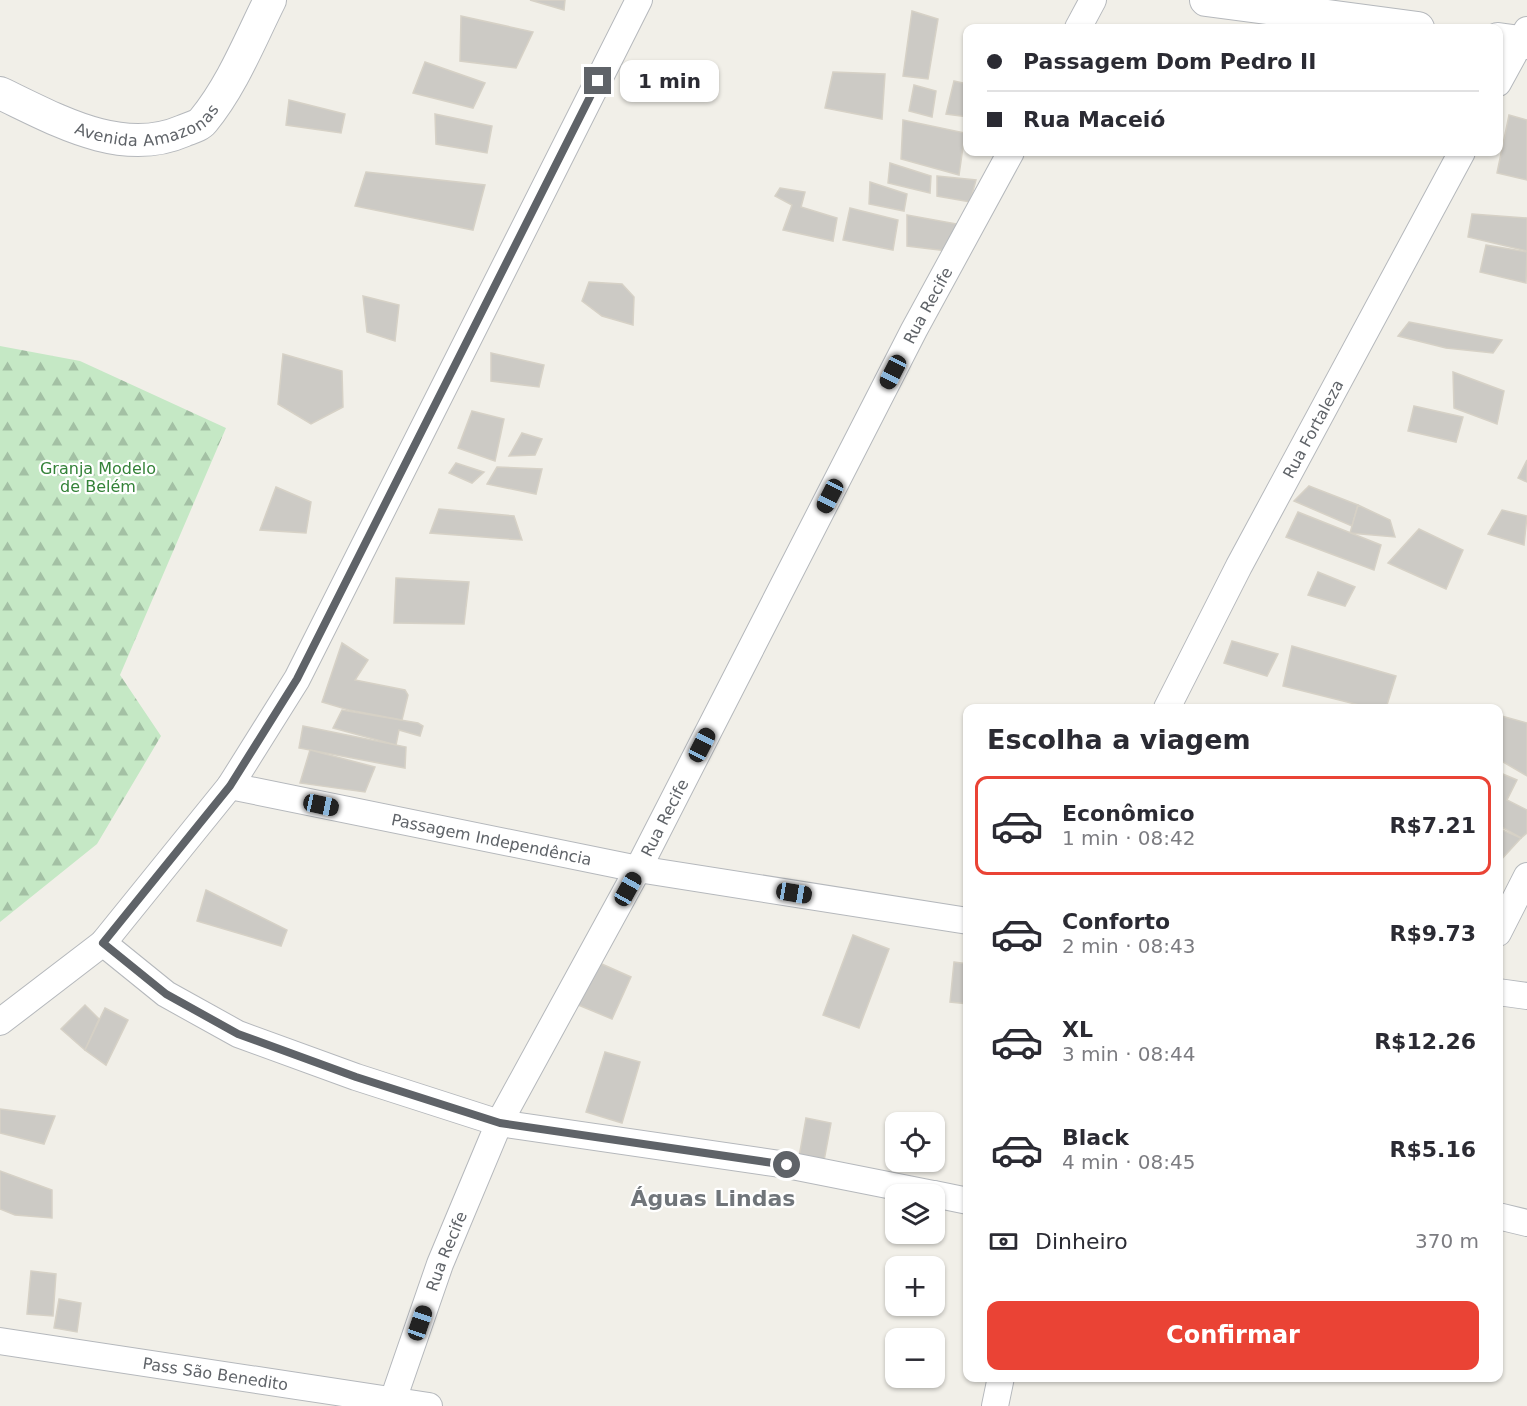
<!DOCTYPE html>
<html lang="pt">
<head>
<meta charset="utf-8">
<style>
	body { margin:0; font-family:"DejaVu Sans",sans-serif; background:#f7f7f7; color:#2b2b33; height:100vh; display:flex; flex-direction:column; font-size:22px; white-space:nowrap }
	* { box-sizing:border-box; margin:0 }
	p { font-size:20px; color:#7c7c81 }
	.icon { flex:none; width:33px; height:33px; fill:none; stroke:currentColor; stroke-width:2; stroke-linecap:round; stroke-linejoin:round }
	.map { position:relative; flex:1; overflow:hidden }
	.panel { position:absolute; left:963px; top:704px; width:540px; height:678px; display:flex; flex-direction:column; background:#fff; border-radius:12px; box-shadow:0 2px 4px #0004 }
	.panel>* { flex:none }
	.hud { position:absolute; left:963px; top:24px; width:540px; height:132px; border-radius:12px; box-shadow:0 2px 4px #0004; display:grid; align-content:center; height:132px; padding:0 24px; background:#fff }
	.controls { position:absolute; left:885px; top:1112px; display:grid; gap:12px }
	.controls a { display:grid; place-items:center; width:60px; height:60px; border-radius:12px; background:#fff; box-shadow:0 2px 4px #0004; font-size:30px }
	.end { position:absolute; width:27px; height:27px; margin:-14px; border:8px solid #5f6368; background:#fff; box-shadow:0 0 0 3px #fff }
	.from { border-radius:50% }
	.bubble { position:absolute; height:42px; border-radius:12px; background:#fff; box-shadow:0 2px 4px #0004; font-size:20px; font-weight:700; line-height:42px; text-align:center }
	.car { position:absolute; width:18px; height:36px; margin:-18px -9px; border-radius:8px; box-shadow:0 0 4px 2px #0007; background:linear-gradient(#222 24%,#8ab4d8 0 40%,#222 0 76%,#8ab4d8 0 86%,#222 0) }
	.hud b { display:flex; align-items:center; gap:21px; height:57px; font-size:22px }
	.hud b+b { border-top:2px solid #e1e1e2 }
	.hud i { width:15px; height:15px; background:#2b2b33 }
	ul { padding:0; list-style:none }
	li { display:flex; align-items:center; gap:18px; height:99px; margin:0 12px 9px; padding:0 12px; border:3px solid transparent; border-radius:12px }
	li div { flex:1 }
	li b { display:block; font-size:22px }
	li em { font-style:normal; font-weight:700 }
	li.current { border-color:#ea4335 }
	li>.icon { width:54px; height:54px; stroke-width:1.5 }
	h2 { padding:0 24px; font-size:27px; line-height:72px }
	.pay { display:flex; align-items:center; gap:15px; height:66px; padding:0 24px; font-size:22px }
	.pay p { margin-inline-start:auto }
	.action { display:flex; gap:12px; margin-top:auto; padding:12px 24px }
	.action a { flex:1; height:69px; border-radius:12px; background:#ea4335; color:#fff; font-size:24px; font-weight:700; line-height:69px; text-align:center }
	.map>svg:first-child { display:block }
</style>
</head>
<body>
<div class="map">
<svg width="1527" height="1406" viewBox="0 0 1527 1406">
	<defs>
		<pattern id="forest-firs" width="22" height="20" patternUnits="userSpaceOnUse" patternTransform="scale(1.5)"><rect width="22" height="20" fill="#c5e8c5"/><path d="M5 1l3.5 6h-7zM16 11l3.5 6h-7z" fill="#a3c0a4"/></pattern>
	</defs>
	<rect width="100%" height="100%" fill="#f1efe8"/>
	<!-- forest -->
	<polygon fill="url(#forest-firs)" points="0,346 80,361 226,428 120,675 161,736 97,844 0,922"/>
	<!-- building -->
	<g fill="#cccac5" stroke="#d6d1c6" stroke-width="1.5">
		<polygon points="530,0 565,0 564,10"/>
		<polygon points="912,11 938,19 928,79 903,76"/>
		<polygon points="461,16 533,32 516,68 460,61"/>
		<polygon points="425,62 485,83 473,108 413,93"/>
		<polygon points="833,72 885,74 882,119 825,108"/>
		<polygon points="954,81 968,84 968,117 946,114"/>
		<polygon points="914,85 936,91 932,117 909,111"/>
		<polygon points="289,100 345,114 341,133 286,125"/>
		<polygon points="435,114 492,126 487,153 436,144"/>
		<polygon points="1509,115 1527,120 1527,180 1497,173"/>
		<polygon points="903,120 965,133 959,175 901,159"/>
		<polygon points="890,163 931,176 930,193 888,183"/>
		<polygon points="366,172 485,185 473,230 355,206"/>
		<polygon points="937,176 976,180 970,202 937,196"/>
		<polygon points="870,182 907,194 904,211 869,204"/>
		<polygon points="780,188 805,192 801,207 837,218 833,241 783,230 792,205 775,196"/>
		<polygon points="850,208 898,220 893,250 843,240"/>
		<polygon points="1472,214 1527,218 1527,251 1468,237"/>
		<polygon points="907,215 957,224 947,251 907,246"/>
		<polygon points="1486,245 1527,252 1526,283 1480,272"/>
		<polygon points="589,282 622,284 634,297 633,325 602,316 582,301"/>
		<polygon points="363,296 399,305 395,341 367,332"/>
		<polygon points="1409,322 1502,340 1493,353 1446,348 1398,336"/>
		<polygon points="491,353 544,365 539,387 491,381"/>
		<polygon points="283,354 342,371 343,407 311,424 278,404"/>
		<polygon points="1453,372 1504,391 1497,424 1454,408"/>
		<polygon points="1414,406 1463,417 1456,442 1408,431"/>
		<polygon points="472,411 504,419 495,461 458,448"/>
		<polygon points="522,433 542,439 535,455 509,456"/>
		<polygon points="1527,460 1527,482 1518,478"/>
		<polygon points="456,463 484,472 472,483 449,473"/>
		<polygon points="497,467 542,469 536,494 487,484"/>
		<polygon points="1309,486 1358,505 1352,526 1294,501"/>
		<polygon points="276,487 311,502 306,533 260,530"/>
		<polygon points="1358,505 1390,520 1395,537 1350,533"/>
		<polygon points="439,509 514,516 522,540 430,533"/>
		<polygon points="1502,510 1527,516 1524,545 1488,534"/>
		<polygon points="1298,512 1381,545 1374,570 1286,537"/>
		<polygon points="1419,529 1463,550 1446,589 1388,563"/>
		<polygon points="1318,572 1355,587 1345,606 1308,595"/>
		<polygon points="396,578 469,582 464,624 394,623"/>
		<polygon points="1232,641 1278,654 1267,676 1224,663"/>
		<polygon points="342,643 368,660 355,680 405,690 408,695 402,720 349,710 322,702"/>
		<polygon points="1292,646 1396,676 1386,708 1371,708 1283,686"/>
		<polygon points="342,710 418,723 423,726 420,736 399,730 396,745 333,728"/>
		<polygon points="1498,715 1527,723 1527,776 1498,759"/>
		<polygon points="303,726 406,747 405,768 299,748"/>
		<polygon points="310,750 375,767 365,792 300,783"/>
		<polygon points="1498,772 1517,780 1507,800 1527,810 1527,833 1521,838 1498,825"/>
		<polygon points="1498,828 1521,838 1498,863"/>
		<polygon points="206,890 287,930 281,946 197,921"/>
		<polygon points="853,935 889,949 859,1028 823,1015"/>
		<polygon points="595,961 631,977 612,1019 576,1004"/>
		<polygon points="954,962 968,964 968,1004 950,1002"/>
		<polygon points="85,1005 99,1019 85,1050 61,1029"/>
		<polygon points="105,1008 128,1020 106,1065 85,1050"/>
		<polygon points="605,1052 640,1062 622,1123 586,1112"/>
		<polygon points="0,1109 55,1116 44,1144 0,1133"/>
		<polygon points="806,1118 831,1123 824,1161 799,1157"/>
		<polygon points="0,1171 52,1190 52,1218 15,1215 0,1209"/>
		<polygon points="31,1271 56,1274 53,1316 27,1314"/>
		<polygon points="59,1299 81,1303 77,1332 54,1328"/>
	</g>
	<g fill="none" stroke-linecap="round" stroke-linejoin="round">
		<defs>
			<g id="minor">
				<polyline points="1078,28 1093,0"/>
				<polyline points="1498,83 1527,30"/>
				<path id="s1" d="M1167,708L1239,566L1462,152"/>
				<path id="s2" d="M230,786L638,869L968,921"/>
				<polyline points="1498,933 1527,876"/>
				<polyline points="103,943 166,994 238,1034 356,1077 499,1123 787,1165 933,1194"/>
				<polyline points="1498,992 1527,996"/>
				<polyline points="0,1022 103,943 230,786 297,679 639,0"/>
				<polyline points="934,1194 968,1201"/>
				<polyline points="1498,1216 1527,1223"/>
				<path id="s3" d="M0,1341L429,1406"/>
				<path id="s4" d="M393,1400L440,1264L499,1123L638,869L914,330L1011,152"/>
				<polyline points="995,1406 1001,1377"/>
			</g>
			<g id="tertiary">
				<polyline points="1206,0 1418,28"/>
				<polyline points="1498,39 1527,43"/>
				<path id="s5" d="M0,93C55,119 121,158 183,131C190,128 199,126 203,121C232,86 250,40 270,0"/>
			</g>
		</defs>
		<!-- minor casing -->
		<use href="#minor" stroke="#b5b8bc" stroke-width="28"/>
		<!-- tertiary casing -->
		<use href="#tertiary" stroke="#b5b8bc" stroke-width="34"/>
		<!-- minor -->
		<use href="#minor" stroke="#fff" stroke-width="26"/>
		<!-- tertiary -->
		<use href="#tertiary" stroke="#fff" stroke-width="32"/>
	</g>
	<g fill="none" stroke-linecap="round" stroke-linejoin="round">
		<!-- route -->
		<polyline stroke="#5f6368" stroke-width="8" points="598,81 297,679 230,786 103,943 166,994 238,1034 356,1077 500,1123 787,1165"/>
	</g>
	<g text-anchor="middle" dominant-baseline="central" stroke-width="4.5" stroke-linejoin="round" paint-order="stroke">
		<!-- street labels -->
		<g font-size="16" fill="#5f6368" stroke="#fff">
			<text stroke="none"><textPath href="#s5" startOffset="159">Avenida Amazonas</textPath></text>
			<text stroke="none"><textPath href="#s4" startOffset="1220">Rua Recife</textPath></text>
			<text stroke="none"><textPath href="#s1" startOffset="315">Rua Fortaleza</textPath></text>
			<text stroke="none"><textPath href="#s4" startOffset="644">Rua Recife</textPath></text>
			<text stroke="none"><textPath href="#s2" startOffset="267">Passagem Independência</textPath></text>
			<text stroke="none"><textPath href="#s4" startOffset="158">Rua Recife</textPath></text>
			<text stroke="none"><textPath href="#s3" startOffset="218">Pass São Benedito</textPath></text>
		</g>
		<!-- park labels -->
		<g font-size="16" fill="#348238" stroke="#fff">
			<text x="98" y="468">Granja Modelo<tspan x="98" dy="18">de Belém</tspan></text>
		</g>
		<!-- district labels -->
		<g font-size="22" font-weight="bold" fill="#70757a" stroke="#fff">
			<text x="713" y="1198">Águas Lindas</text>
		</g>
	</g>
</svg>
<div class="controls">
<a><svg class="icon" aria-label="locate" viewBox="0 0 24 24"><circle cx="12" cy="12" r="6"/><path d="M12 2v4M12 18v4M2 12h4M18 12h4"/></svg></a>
<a><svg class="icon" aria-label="layers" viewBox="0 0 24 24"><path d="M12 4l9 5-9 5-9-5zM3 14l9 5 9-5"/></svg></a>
<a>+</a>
<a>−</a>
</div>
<i class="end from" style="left:787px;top:1165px"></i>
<i class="end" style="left:598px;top:81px"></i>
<div class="bubble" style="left:620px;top:60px;width:99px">1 min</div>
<i class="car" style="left:893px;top:372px;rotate:207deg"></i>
<i class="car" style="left:830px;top:496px;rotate:207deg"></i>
<i class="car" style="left:702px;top:745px;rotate:27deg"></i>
<i class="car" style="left:321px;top:805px;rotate:102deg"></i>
<i class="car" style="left:628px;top:889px;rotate:29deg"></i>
<i class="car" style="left:794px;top:893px;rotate:99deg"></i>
<i class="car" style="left:420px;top:1323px;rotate:19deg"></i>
<div class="hud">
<b><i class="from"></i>Passagem Dom Pedro II</b>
<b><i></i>Rua Maceió</b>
</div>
<section class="panel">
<h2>Escolha a viagem</h2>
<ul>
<li class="current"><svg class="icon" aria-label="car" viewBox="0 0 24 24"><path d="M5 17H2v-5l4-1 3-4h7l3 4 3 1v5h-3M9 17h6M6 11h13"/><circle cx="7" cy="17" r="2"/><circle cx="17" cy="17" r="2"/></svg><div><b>Econômico</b><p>1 min · 08:42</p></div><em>R$7.21</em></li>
<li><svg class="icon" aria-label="car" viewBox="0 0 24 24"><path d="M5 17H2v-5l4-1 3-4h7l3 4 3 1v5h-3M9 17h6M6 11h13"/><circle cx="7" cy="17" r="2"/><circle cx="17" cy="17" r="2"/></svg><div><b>Conforto</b><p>2 min · 08:43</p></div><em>R$9.73</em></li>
<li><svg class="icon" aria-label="car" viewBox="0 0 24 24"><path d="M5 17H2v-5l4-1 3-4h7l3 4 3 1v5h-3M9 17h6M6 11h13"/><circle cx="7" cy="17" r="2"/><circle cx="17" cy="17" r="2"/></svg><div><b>XL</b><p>3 min · 08:44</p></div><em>R$12.26</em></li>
<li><svg class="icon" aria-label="car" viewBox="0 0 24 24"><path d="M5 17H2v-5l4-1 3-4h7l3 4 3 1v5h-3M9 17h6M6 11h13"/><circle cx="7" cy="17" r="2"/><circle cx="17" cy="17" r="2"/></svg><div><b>Black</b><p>4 min · 08:45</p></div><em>R$5.16</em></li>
</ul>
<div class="pay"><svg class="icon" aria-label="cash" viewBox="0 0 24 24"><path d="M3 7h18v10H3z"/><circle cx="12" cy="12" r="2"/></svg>Dinheiro<p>370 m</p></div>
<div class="action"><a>Confirmar</a></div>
</section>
</div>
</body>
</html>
